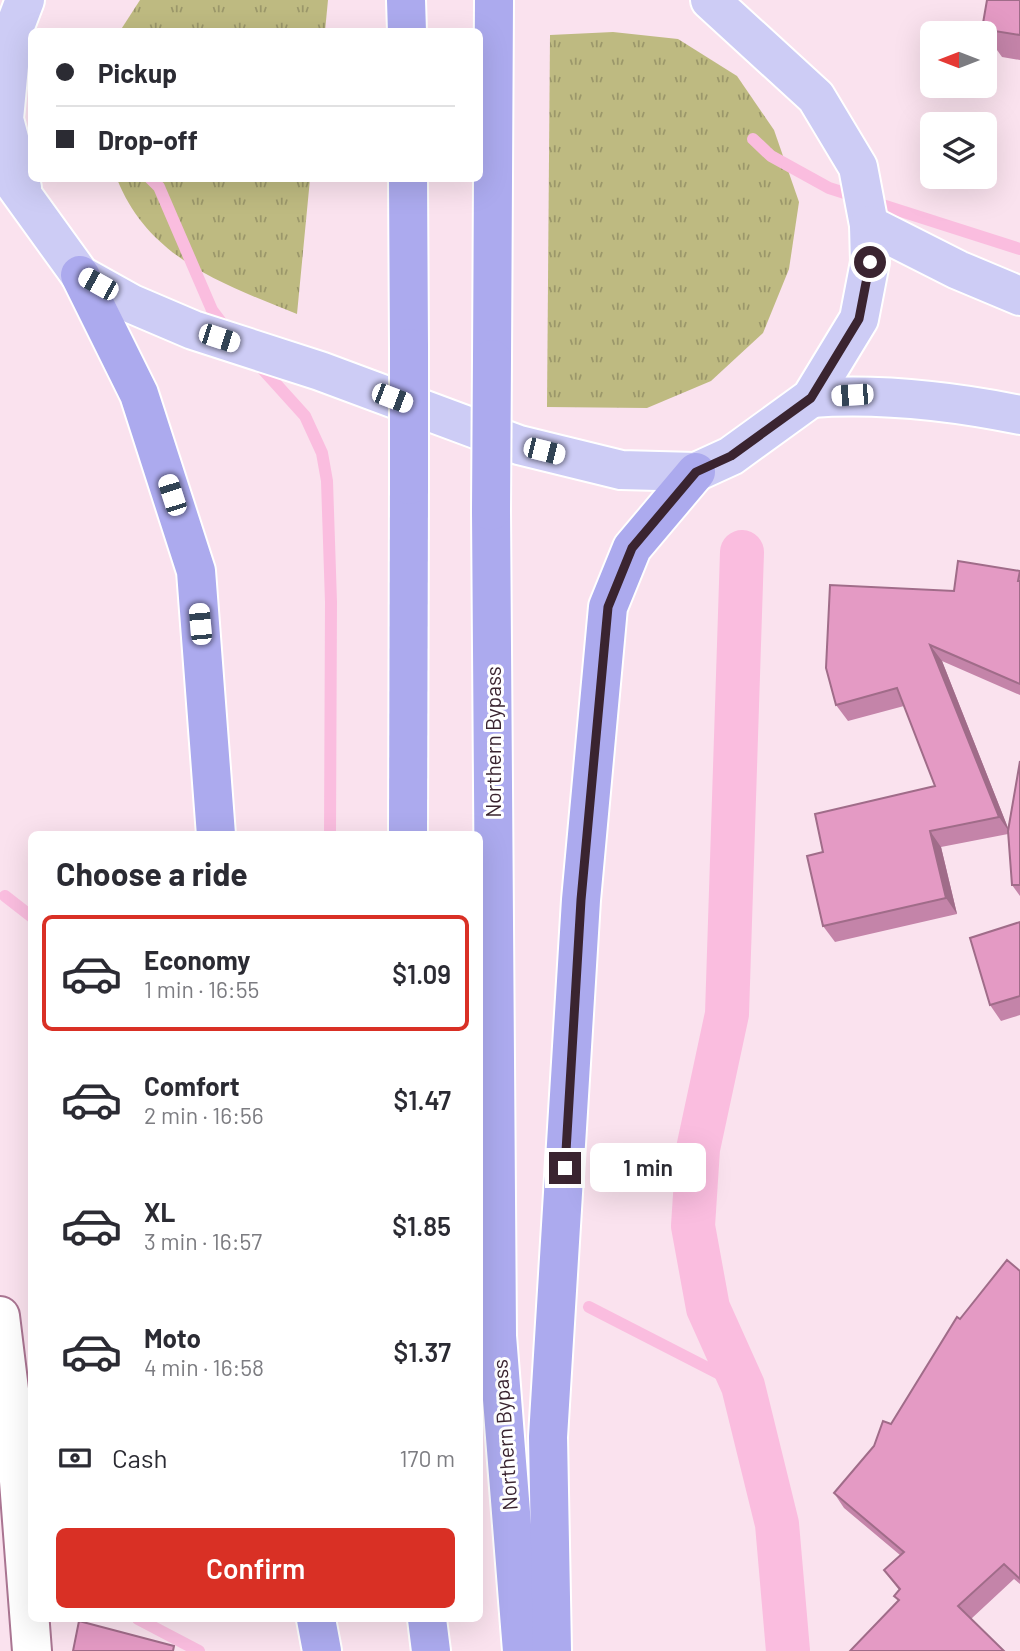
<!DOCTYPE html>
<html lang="en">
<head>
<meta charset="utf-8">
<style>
	body { margin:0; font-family:Barlow,sans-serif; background:#f2f2f3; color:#2b2b33; height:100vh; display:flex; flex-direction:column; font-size:26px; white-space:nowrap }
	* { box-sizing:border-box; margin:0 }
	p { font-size:23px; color:#7c7c81 }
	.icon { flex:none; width:38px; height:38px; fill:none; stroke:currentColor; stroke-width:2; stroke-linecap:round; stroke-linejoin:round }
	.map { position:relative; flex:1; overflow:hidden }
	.side { position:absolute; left:28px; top:831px; width:455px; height:791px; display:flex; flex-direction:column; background:#fff; border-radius:10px; box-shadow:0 7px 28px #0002 }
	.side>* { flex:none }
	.hud { position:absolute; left:28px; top:28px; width:455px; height:154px; border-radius:10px; box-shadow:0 7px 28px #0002; display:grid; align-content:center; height:154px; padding:0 28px; background:#fff }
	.needle { width:46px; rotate:270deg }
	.buttons { position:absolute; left:920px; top:21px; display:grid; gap:14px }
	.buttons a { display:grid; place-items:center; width:77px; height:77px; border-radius:10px; background:#fff; box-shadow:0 7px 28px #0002; font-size:35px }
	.end { position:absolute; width:32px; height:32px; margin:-16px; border:9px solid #3a2430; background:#fff; box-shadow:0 0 0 4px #fff }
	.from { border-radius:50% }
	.bubble { position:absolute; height:49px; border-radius:10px; background:#fff; box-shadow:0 7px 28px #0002; font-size:23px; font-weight:600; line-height:49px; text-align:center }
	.car { position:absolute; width:21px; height:42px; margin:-21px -10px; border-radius:9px; box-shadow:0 0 5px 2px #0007; background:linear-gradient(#fff 24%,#345 0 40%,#fff 0 76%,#345 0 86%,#fff 0) }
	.hud b { display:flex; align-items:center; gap:24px; height:66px; font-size:26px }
	.hud b+b { border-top:2px solid #e1e1e2 }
	.hud i { width:18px; height:18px; background:#2b2b33 }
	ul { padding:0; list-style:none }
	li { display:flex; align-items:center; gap:21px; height:116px; margin:0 14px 10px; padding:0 14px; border:4px solid transparent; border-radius:10px }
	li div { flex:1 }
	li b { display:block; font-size:26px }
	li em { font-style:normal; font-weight:600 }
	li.active { border-color:#d93025 }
	li>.icon { width:63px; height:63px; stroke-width:1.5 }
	h2 { padding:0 28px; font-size:32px; line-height:84px }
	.pay { display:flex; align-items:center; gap:18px; height:77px; padding:0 28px; font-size:26px }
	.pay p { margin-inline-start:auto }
	.primary-button { display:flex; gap:14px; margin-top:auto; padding:14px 28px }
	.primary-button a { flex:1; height:80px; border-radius:10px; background:#d93025; color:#fff; font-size:28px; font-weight:600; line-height:80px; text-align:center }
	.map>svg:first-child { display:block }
</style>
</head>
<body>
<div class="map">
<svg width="1020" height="1651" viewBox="0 0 1020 1651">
	<defs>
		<pattern id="grass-tufts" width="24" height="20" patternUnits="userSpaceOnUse" patternTransform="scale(1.75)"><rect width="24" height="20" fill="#beba81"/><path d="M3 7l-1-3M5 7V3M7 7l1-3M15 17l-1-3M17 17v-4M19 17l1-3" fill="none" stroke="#9b976a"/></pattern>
	</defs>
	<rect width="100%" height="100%" fill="#fae2ee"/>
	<!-- grass -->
	<g fill="url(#grass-tufts)">
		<polygon points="140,0 328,0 325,31 120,31"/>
		<polygon points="613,32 678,39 737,76 774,130 799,202 789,269 763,333 711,381 647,408 547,407 550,35"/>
		<path d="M117,179H310L297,314C223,284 149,259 117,179Z"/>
	</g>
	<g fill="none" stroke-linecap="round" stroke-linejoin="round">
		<!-- stream -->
		<g stroke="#fabddf" stroke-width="12">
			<polyline points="753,139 771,156 829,188 1020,249"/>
			<polyline points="150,178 159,187 212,310 227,330"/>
			<polyline points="258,364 305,416 322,453 327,481 331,602 330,835"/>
			<polyline points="5,896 32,917"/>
			<polyline points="589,1307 743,1386"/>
			<polyline points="138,1619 199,1651"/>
		</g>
		<!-- canal -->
		<polyline stroke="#fabddf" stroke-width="44" points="742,552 727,1014 698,1149 693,1226 708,1308 743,1386 777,1524 788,1651"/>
		<defs>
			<polyline id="minor" points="0,1316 17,1455 32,1651"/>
			<g id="major">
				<polyline points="0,164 80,275 132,304 193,330 320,371 519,445 621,470 696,472 731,456 811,398 859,319 870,262 869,225 858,167 816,97 710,0"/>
				<polyline points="22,188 4,119 12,34 25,0"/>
				<polyline points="869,225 958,270 1020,296"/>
				<path d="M811,398C882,393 951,401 1020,415"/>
			</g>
			<g id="highway">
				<polyline points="406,0 407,32"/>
				<polyline points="408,178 409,348"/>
				<polyline points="80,275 139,394 196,571 216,835"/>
				<polyline points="492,359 494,0"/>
				<polyline points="491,511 497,1336 522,1651"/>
				<polyline points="408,835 409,485"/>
				<polyline points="316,1619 322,1651"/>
				<polyline points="427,1619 431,1651"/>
				<polyline points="552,1651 548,1437 581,900 608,607 632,548 696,472"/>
			</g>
		</defs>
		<!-- minor casing -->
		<use href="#minor" stroke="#aa7592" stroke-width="42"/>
		<!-- major casing -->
		<use href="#major" stroke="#fff" stroke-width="42"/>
		<!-- highway casing -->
		<use href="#highway" stroke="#fff" stroke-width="42"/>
		<!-- minor -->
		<use href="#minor" stroke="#fff" stroke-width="38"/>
		<!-- major -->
		<use href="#major" stroke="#cdccf5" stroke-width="38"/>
		<!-- highway -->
		<use href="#highway" stroke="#acaaee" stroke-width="38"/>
		<defs>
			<g id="highway-bridge">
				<polyline points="409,485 409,348"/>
				<polyline points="491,511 492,359"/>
			</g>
		</defs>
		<!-- highway-bridge casing -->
		<use href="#highway-bridge" stroke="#fff" stroke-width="42" stroke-linecap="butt"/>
		<!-- highway-bridge -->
		<use href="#highway-bridge" stroke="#acaaee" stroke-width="38"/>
	</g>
	<!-- wall -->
	<g fill="#c484a9">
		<polygon points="1020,0 1020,60 1002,57 982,29"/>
		<polygon points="1020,571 1020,695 942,661 1008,828 1020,761 1020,896 1012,885 1008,834 941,847 957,914 835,942 823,926 823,852 935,786 904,706 848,721 836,705 954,591"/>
		<polygon points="1020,922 1020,1015 1001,1021 990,1005"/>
		<polygon points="1020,1271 1020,1584 1014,1579 971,1619 898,1601 894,1596 899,1590 884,1570 900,1555 844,1508 834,1493 874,1446 891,1424 960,1319"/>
	</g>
	<!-- shaded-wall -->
	<g fill="#a06c89">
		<polygon points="930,645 942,661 1010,833 999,817"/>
		<polygon points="930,831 941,847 957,914 946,898"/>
	</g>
	<!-- building -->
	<g fill="#e49ac4" stroke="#a06c89" stroke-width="2">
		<polygon points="987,0 1020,0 1020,35 982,29"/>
		<polygon points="958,561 1020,571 1018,581 1020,581 1020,684 930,645 999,817 930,831 946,898 823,926 807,856 823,852 815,814 935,786 897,688 836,705 826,668 830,585 954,591"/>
		<polygon points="1020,761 1020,885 1012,885 1008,831"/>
		<polygon points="1020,922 1020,996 990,1005 970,938"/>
		<polygon points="1007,1260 1020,1271 1020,1579 1004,1564 958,1606 1004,1651 850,1651 899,1600 894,1596 900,1589 884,1570 904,1552 834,1493 874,1446 883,1421 891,1424 957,1317 960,1319"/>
		<polygon points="79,1621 174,1646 173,1651 73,1651"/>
	</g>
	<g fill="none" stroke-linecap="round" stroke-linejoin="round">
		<!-- route -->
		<polyline stroke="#3a2430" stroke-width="9" points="565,1168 581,900 608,607 632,548 696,472 731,456 811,398 859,319 870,262"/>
	</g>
	<g text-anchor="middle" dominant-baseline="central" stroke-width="6" stroke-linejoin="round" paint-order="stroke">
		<!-- street labels -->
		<g font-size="21" fill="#3a2430" stroke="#fff">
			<text transform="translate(492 742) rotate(-90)">Northern Bypass</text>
			<text transform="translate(504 1435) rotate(-94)">Northern Bypass</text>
		</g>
	</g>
</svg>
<div class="buttons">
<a><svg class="needle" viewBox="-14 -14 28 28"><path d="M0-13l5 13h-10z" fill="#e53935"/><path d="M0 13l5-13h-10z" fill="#7c7c81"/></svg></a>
<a><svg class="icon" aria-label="layers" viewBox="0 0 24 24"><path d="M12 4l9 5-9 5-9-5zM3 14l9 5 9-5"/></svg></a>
</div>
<i class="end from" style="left:870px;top:262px"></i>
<i class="end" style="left:565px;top:1168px"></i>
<div class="bubble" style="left:590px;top:1143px;width:116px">1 min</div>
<i class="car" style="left:98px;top:284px;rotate:299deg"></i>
<i class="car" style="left:219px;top:338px;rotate:108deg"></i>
<i class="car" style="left:852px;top:395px;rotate:266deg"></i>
<i class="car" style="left:392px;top:398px;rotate:111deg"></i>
<i class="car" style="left:544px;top:451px;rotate:104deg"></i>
<i class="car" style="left:172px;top:495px;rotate:342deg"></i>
<i class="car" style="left:200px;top:624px;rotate:355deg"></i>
<div class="hud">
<b><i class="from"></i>Pickup</b>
<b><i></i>Drop-off</b>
</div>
<section class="side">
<h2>Choose a ride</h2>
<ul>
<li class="active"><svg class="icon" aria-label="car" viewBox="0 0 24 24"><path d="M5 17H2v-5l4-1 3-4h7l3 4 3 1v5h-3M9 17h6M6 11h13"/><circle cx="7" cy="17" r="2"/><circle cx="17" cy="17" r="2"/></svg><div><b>Economy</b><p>1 min · 16:55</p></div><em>$1.09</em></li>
<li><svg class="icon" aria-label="car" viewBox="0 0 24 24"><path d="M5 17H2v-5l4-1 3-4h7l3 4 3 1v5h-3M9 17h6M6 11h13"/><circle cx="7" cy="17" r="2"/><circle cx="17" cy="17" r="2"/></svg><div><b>Comfort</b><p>2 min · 16:56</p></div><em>$1.47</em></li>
<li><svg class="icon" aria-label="car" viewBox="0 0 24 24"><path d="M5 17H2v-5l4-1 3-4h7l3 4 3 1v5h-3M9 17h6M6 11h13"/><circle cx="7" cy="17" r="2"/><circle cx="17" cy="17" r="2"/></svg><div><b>XL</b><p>3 min · 16:57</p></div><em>$1.85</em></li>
<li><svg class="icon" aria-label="car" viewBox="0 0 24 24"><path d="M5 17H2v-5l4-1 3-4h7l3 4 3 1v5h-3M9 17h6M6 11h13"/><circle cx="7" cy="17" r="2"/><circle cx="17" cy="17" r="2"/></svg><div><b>Moto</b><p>4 min · 16:58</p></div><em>$1.37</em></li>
</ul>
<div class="pay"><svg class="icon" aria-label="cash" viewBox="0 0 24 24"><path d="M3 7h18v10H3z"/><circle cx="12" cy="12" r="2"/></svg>Cash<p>170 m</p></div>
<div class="primary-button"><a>Confirm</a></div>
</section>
</div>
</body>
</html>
